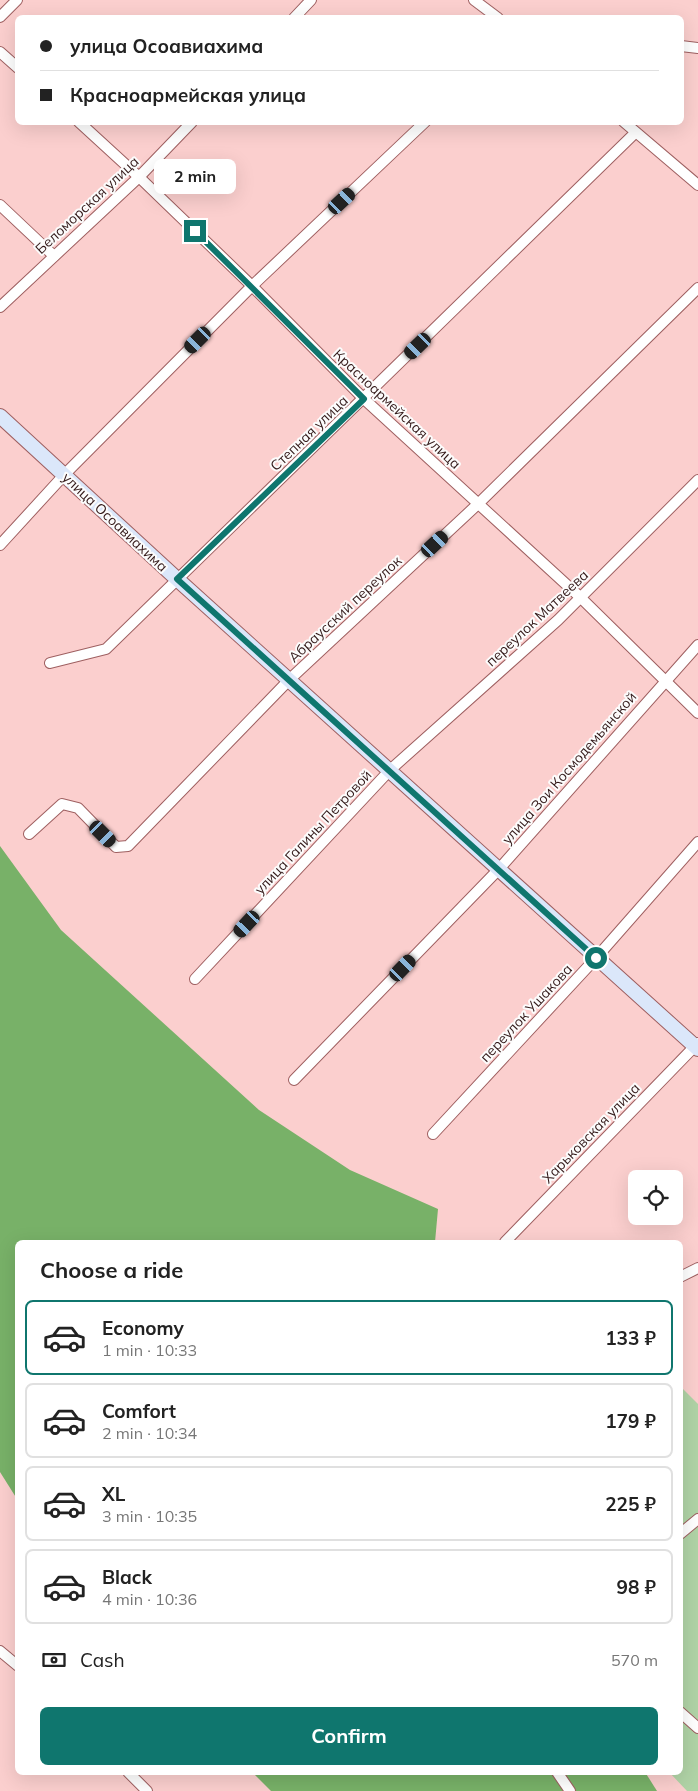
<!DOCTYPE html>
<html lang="en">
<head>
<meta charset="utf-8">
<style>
	body { margin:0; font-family:Mulish,sans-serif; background:#f2f2f2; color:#222; height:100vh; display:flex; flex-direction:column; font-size:19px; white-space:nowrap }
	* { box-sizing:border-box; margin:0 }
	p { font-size:16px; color:#767676 }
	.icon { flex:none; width:28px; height:28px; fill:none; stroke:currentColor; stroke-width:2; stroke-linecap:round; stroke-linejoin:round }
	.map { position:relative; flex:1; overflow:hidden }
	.details { position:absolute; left:15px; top:1240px; width:668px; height:535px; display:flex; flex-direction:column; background:#fff; border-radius:8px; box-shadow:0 5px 20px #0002 }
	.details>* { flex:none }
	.top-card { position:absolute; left:15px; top:15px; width:669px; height:110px; border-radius:8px; box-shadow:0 5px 20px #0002; display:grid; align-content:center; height:110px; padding:0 25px; background:#fff }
	.tools { position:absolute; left:628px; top:1170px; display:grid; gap:10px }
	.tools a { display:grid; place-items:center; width:55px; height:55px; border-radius:8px; background:#fff; box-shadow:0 5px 20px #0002; font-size:25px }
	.end { position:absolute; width:22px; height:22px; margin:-11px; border:6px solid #0f766e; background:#fff; box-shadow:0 0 0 2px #fff }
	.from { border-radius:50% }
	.bubble { position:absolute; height:35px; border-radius:8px; background:#fff; box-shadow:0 5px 20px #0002; font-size:16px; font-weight:700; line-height:35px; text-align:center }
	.car { position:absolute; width:15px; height:30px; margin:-15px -8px; border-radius:6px; box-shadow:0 0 4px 1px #0007; background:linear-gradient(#222 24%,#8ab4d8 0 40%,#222 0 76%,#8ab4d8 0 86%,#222 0) }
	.top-card b { display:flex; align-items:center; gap:18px; height:48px; font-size:19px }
	.top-card b+b { border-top:1px solid #e0e0e0 }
	.top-card i { width:12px; height:12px; background:#222 }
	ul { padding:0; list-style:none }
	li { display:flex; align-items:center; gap:15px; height:75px; margin:0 10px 8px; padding:0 15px; border:2px solid #e0e0e0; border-radius:8px }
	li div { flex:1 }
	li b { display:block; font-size:19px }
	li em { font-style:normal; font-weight:700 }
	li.active { border-color:#0f766e }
	li>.icon { width:45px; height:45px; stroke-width:1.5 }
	h2 { padding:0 25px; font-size:22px; line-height:60px }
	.pay { display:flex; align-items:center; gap:12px; height:55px; padding:0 25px; font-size:19px }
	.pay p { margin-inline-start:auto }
	.action { display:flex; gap:10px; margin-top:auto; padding:10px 25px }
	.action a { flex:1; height:58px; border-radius:8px; background:#0f766e; color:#fff; font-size:20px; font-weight:700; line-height:58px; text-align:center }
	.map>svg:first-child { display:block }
</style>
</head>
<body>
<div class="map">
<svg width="698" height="1791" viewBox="0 0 698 1791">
	<rect width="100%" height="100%" fill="#fbcfce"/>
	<!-- green -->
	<polygon fill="#b0d3a6" points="680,1386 698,1404 698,1791 687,1791 670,1773 680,1772"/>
	<!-- forest -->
	<g fill="#78b168">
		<polygon points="0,846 61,930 259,1110 350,1170 438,1209 435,1242 18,1242 17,1499 0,1472"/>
		<polygon points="645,1772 657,1791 271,1791 253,1773"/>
	</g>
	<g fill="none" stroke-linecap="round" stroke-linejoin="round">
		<defs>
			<g id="street">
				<polyline points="474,0 498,18"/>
				<polyline points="0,17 17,0"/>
				<polyline points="294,18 311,0"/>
				<polyline points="681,46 698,48"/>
				<polyline points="0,52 18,68"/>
				<polyline points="79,122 139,177 252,286 364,399 580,597 698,713"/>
				<polyline points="624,122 698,185"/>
				<polyline points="0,205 54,256"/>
				<polyline points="0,307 139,177 192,122"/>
				<polyline points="0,545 65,474 252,286 425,122"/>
				<polyline points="50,663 106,649 635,133"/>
				<polyline points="29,834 62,804 78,808 116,847 128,846 290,679 479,503 698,288"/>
				<polyline points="195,979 390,770 558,620 698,480"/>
				<polyline points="294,1080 499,869 698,645"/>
				<polyline points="433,1134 596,958 698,842"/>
				<polyline points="505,1242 698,1043"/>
				<polyline points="680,1277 698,1268"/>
				<polyline points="680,1534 698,1519"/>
				<polyline points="0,1651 18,1666"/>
				<polyline points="680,1712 698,1728"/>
				<polyline points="128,1772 147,1791"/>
				<polyline points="557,1772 570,1791"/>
			</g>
			<polyline id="secondary" points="0,416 177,579 698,1049"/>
		</defs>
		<!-- street casing -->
		<use href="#street" stroke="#9e5f60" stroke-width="12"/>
		<!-- secondary casing -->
		<use href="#secondary" stroke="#9e5f60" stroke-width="16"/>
		<!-- street -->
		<use href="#street" stroke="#fff" stroke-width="10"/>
		<!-- secondary -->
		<use href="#secondary" stroke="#dbe7fa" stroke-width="14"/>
	</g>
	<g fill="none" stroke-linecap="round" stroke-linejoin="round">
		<!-- route -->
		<polyline stroke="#0f766e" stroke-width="6" points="195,231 364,399 177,579 596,958"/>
	</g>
	<g text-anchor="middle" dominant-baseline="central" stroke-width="4" stroke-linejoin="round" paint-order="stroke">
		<!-- street labels -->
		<g font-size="14" fill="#321818" stroke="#fcfcfc">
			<text transform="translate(87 205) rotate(-43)">Беломорская улица</text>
			<text transform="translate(397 409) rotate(43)">Красноармейская улица</text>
			<text transform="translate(309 433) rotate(-44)">Степная улица</text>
			<text transform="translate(115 522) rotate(43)">улица Осоавиахима</text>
			<text transform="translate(345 609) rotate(-43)">Абраусский переулок</text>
			<text transform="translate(537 618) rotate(-43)">переулок Матвеева</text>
			<text transform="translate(569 768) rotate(-49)">улица Зои Космодемьянской</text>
			<text transform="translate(313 832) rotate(-47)">улица Галины Петровой</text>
			<text transform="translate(526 1013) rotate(-47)">переулок Ушакова</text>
			<text transform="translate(591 1133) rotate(-46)">Харьковская улица</text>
		</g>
	</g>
</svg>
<div class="tools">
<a><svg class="icon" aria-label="locate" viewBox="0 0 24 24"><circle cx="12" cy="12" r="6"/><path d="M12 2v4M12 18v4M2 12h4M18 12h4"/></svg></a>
</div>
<i class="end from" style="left:596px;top:958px"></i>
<i class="end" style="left:195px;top:231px"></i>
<div class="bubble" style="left:154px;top:159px;width:82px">2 min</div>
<i class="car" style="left:342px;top:201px;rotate:47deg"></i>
<i class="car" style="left:198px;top:340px;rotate:225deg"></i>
<i class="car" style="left:418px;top:346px;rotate:226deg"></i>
<i class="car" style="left:435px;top:544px;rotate:47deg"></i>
<i class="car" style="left:103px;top:834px;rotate:135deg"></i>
<i class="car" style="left:247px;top:924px;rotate:223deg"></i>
<i class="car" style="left:403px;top:968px;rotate:44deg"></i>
<div class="top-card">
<b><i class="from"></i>улица Осоавиахима</b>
<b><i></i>Красноармейская улица</b>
</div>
<section class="details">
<h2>Choose a ride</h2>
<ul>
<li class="active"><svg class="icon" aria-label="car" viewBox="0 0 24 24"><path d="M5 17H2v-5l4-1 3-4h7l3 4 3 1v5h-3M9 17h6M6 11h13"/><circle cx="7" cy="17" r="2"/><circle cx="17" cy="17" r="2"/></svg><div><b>Economy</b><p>1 min · 10:33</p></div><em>133 ₽</em></li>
<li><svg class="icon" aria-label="car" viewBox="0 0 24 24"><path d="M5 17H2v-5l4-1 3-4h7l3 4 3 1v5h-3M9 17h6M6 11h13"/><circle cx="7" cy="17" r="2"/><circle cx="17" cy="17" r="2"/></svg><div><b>Comfort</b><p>2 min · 10:34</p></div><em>179 ₽</em></li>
<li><svg class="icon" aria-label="car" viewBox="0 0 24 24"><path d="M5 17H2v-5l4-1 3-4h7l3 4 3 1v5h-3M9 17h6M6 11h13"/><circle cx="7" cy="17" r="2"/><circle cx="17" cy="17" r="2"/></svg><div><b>XL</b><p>3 min · 10:35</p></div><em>225 ₽</em></li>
<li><svg class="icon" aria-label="car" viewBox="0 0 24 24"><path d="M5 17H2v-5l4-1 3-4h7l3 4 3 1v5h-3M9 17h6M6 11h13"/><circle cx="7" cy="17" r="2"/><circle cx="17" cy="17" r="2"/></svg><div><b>Black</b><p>4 min · 10:36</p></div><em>98 ₽</em></li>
</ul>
<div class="pay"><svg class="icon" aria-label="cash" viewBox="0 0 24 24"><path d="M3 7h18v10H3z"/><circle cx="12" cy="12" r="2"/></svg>Cash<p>570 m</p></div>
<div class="action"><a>Confirm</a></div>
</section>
</div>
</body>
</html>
